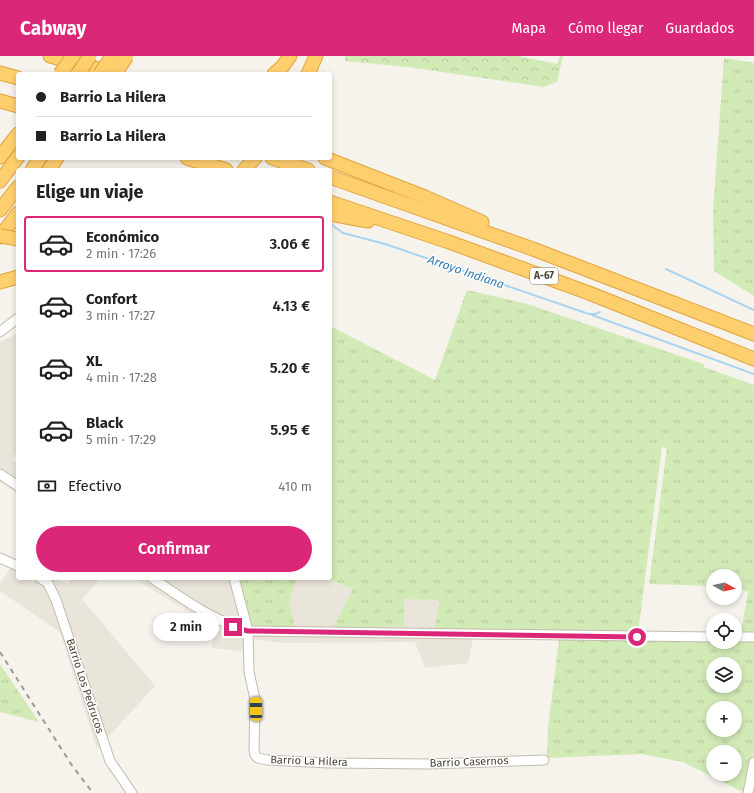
<!DOCTYPE html>
<html lang="es">
<head>
<meta charset="utf-8">
<style>
	body { margin:0; font-family:"Fira Sans",sans-serif; background:#f6f6f6; color:#222; height:100vh; display:flex; flex-direction:column; font-size:15px; white-space:nowrap }
	* { box-sizing:border-box; margin:0 }
	p { font-size:13px; color:#767676 }
	.icon { flex:none; width:22px; height:22px; fill:none; stroke:currentColor; stroke-width:2; stroke-linecap:round; stroke-linejoin:round }
	.map { position:relative; flex:1; overflow:hidden }
	.drawer { position:absolute; left:16px; top:112px; width:316px; height:412px; display:flex; flex-direction:column; background:#fff; border-radius:4px; box-shadow:0 2px 6px #0003 }
	.drawer>* { flex:none }
	.hud { position:absolute; left:16px; top:16px; width:316px; height:88px; border-radius:4px; box-shadow:0 2px 6px #0003; display:grid; align-content:center; height:88px; padding:0 20px; background:#fff }
	.needle { width:26px; rotate:98deg }
	.buttons { position:absolute; left:706px; top:513px; display:grid; gap:8px }
	.buttons a { display:grid; place-items:center; width:36px; height:36px; border-radius:50%; background:#fff; box-shadow:0 2px 6px #0003; font-size:20px }
	.end { position:absolute; width:18px; height:18px; margin:-9px; border:5px solid #db2777; background:#fff; box-shadow:0 0 0 2px #fff }
	.from { border-radius:50% }
	.bubble { position:absolute; height:28px; border-radius:14px; background:#fff; box-shadow:0 2px 6px #0003; font-size:13px; font-weight:600; line-height:28px; text-align:center }
	.car { position:absolute; width:12px; height:24px; margin:-12px -6px; border-radius:5px; box-shadow:0 0 3px 1px #0007; background:linear-gradient(#f5c518 24%,#345 0 40%,#f5c518 0 76%,#345 0 86%,#f5c518 0) }
	.hud b { display:flex; align-items:center; gap:14px; height:38px; font-size:15px }
	.hud b+b { border-top:1px solid #e0e0e0 }
	.hud i { width:10px; height:10px; background:#222 }
	ul { padding:0; list-style:none }
	li { display:flex; align-items:center; gap:12px; height:56px; margin:0 8px 6px; padding:0 12px; border:2px solid transparent; border-radius:4px }
	li div { flex:1 }
	li b { display:block; font-size:15px }
	li em { font-style:normal; font-weight:600 }
	li.on { border-color:#db2777 }
	li>.icon { width:36px; height:36px; stroke-width:1.5 }
	h2 { padding:0 20px; font-size:18px; line-height:48px }
	.pay { display:flex; align-items:center; gap:10px; height:44px; padding:0 20px; font-size:15px }
	.pay p { margin-inline-start:auto }
	.cta { display:flex; gap:8px; margin-top:auto; padding:8px 20px }
	.cta a { flex:1; height:46px; border-radius:24px; background:#db2777; color:#fff; font-size:16px; font-weight:600; line-height:46px; text-align:center }
	header { display:flex; align-items:center; gap:24px; box-sizing:border-box; height:56px; padding:0 20px; background:#db2777; color:#fff }
	header strong { font-size:19px }
	nav { display:flex; gap:22px; margin-inline-start:auto; font-size:14px }
	.map>svg:first-child { display:block }
</style>
</head>
<body>
<header>
<strong>Cabway</strong>
<nav><a>Mapa</a><a>Cómo llegar</a><a>Guardados</a></nav>
</header>
<div class="map">
<svg width="754" height="737" viewBox="0 0 754 737">
	<defs>
		<pattern id="grass-tufts" width="24" height="20" patternUnits="userSpaceOnUse"><rect width="24" height="20" fill="#d2eab5"/><path d="M3 7l-1-3M5 7V3M7 7l1-3M15 17l-1-3M17 17v-4M19 17l1-3" fill="none" stroke="#b6ca9c"/></pattern>
		<pattern id="forest-crowns" width="20" height="18" patternUnits="userSpaceOnUse"><rect width="20" height="18" fill="#d2eab5"/><path d="M2 6a3 3 0 1 1 6 0M12 15a3 3 0 1 1 6 0" fill="none" stroke="#b6ca9c"/></pattern>
	</defs>
	<rect width="100%" height="100%" fill="#f6f3ec"/>
	<!-- residential -->
	<g fill="#eae5da">
		<polygon points="18,277 18,394 12,403 18,411 18,438 0,426 0,286"/>
		<polygon points="14,506 18,508 18,522 54,522 68,528 70,522 100,522 82,543 155,630 97,693 60,576 0,535 0,528"/>
		<polygon points="134,522 330,522 445,541 475,573 468,607 425,612 415,586 282,587 252,583 250,596 211,592 216,573"/>
	</g>
	<!-- grass -->
	<g fill="url(#grass-tufts)" fill-rule="evenodd">
		<polygon points="724,2 754,7 754,240 714,215 713,154"/>
		<polygon points="467,234 527,248 704,308 704,311 754,329 754,576 741,576 748,536 735,531 735,520 713,520 713,530 649,528 667,392 662,391 638,577 434,574 440,546 438,544 404,543 404,570 333,572 353,533 327,522 330,522 330,270 435,324"/>
		<polygon points="237,522 301,522 296,524 289,544 295,573 251,572"/>
		<path d="M575,583L713,584V586L754,584V695L745,737L683,706L641,698L547,702L548,672L559,584ZM713,608H735V630H713ZM713,652H735V674H713ZM713,696H735V718H713Z"/>
		<polygon points="0,608 39,666 0,656"/>
	</g>
	<!-- forest -->
	<polygon fill="url(#forest-crowns)" points="345,0 518,0 557,8 560,0 563,0 557,26 544,31 408,11 345,5"/>
	<g fill="none" stroke-linecap="round" stroke-linejoin="round">
		<!-- stream -->
		<g stroke="#a9d4f2" stroke-width="2">
			<polyline points="332,169 343,177 385,188 589,258 595,258 600,256"/>
			<polyline points="666,213 754,254"/>
			<polyline points="592,259 754,318"/>
		</g>
		<defs>
			<g id="minor">
				<polyline points="0,276 18,262"/>
				<polyline points="0,418 18,430"/>
				<polyline points="0,502 18,510"/>
				<polyline points="40,522 48,527 56,544 110,705 132,737"/>
				<path d="M152,522C183,543 212,564 248,575L713,581"/>
				<polyline points="234,522 248,575 249,616 255,643 254,694 255,699 258,702 267,704 329,707 430,708 544,704"/>
				<polyline points="735,581 754,581"/>
				<polyline points="748,737 754,706"/>
			</g>
			<g id="highway">
				<polyline points="50,0 113,17"/>
				<polyline points="0,17 18,22"/>
				<polyline points="274,18 283,10 290,0"/>
				<polyline points="308,18 316,0"/>
				<polyline points="0,45 18,50"/>
				<polyline points="0,101 18,78"/>
				<polyline points="187,102 226,114"/>
				<polyline points="272,102 308,114"/>
				<polyline points="325,102 425,141 482,166"/>
				<polyline points="32,114 40,102"/>
				<polyline points="49,114 57,102"/>
				<polyline points="244,114 255,102"/>
				<polyline points="330,121 533,193 754,278"/>
				<polyline points="0,125 18,101"/>
				<polyline points="330,146 449,186 589,237 754,303"/>
				<polyline points="0,154 18,131"/>
				<polyline points="330,158 368,165"/>
				<polyline points="0,181 18,157"/>
				<polyline points="0,226 18,221"/>
			</g>
		</defs>
		<!-- minor casing -->
		<use href="#minor" stroke="#c2bbae" stroke-width="11"/>
		<!-- highway casing -->
		<use href="#highway" stroke="#e0a43c" stroke-width="15"/>
		<!-- minor -->
		<use href="#minor" stroke="#fff" stroke-width="9"/>
		<!-- highway -->
		<use href="#highway" stroke="#ffcf6e" stroke-width="13"/>
		<!-- rail -->
		<polyline stroke="#9a9a9a" stroke-width="2" stroke-dasharray="5 5" stroke-linecap="butt" points="0,596 71,708 93,737"/>
		<defs>
			<g id="highway-bridge">
				<polyline points="60,18 73,0"/>
				<polyline points="78,18 90,0"/>
				<polyline points="100,18 112,0"/>
				<polyline points="115,18 127,0"/>
				<polyline points="0,180 18,183"/>
			</g>
		</defs>
		<!-- highway-bridge casing -->
		<use href="#highway-bridge" stroke="#e0a43c" stroke-width="15" stroke-linecap="butt"/>
		<!-- highway-bridge -->
		<use href="#highway-bridge" stroke="#ffcf6e" stroke-width="13"/>
	</g>
	<g fill="none" stroke-linecap="round" stroke-linejoin="round">
		<!-- route -->
		<polyline stroke="#db2777" stroke-width="5" points="233,571 248,575 637,581"/>
	</g>
	<g text-anchor="middle" dominant-baseline="central" stroke-width="3" stroke-linejoin="round" paint-order="stroke">
		<!-- shield labels -->
		<rect fill="#fff" stroke="#817c74" stroke-width="1" x="530" y="212" width="28" height="16" rx="3"/>
		<g font-size="10" font-weight="bold" fill="#4b4439">
			<text x="544" y="220">A-67</text>
		</g>
		<!-- street labels -->
		<g font-size="11" fill="#4b4439" stroke="#fff">
			<text transform="translate(85 630) rotate(72)">Barrio Los Pedrucos</text>
			<text transform="translate(309 705) rotate(2)">Barrio La Hilera</text>
			<text transform="translate(469 706) rotate(-2)">Barrio Casernos</text>
		</g>
		<!-- water labels -->
		<g font-size="12" font-style="italic" fill="#2e7ab2" stroke="#fff">
			<text transform="translate(466 216) rotate(19)">Arroyo Indiana</text>
		</g>
	</g>
</svg>
<div class="buttons">
<a><svg class="needle" viewBox="-14 -14 28 28"><path d="M0-13l5 13h-10z" fill="#e53935"/><path d="M0 13l5-13h-10z" fill="#767676"/></svg></a>
<a><svg class="icon" aria-label="locate" viewBox="0 0 24 24"><circle cx="12" cy="12" r="6"/><path d="M12 2v4M12 18v4M2 12h4M18 12h4"/></svg></a>
<a><svg class="icon" aria-label="layers" viewBox="0 0 24 24"><path d="M12 4l9 5-9 5-9-5zM3 14l9 5 9-5"/></svg></a>
<a>+</a>
<a>−</a>
</div>
<i class="end from" style="left:637px;top:581px"></i>
<i class="end" style="left:233px;top:571px"></i>
<div class="bubble" style="left:153px;top:557px;width:66px">2 min</div>
<i class="car" style="left:256px;top:653px;rotate:359deg"></i>
<div class="hud">
<b><i class="from"></i>Barrio La Hilera</b>
<b><i></i>Barrio La Hilera</b>
</div>
<section class="drawer">
<h2>Elige un viaje</h2>
<ul>
<li class="on"><svg class="icon" aria-label="car" viewBox="0 0 24 24"><path d="M5 17H2v-5l4-1 3-4h7l3 4 3 1v5h-3M9 17h6M6 11h13"/><circle cx="7" cy="17" r="2"/><circle cx="17" cy="17" r="2"/></svg><div><b>Económico</b><p>2 min · 17:26</p></div><em>3.06 €</em></li>
<li><svg class="icon" aria-label="car" viewBox="0 0 24 24"><path d="M5 17H2v-5l4-1 3-4h7l3 4 3 1v5h-3M9 17h6M6 11h13"/><circle cx="7" cy="17" r="2"/><circle cx="17" cy="17" r="2"/></svg><div><b>Confort</b><p>3 min · 17:27</p></div><em>4.13 €</em></li>
<li><svg class="icon" aria-label="car" viewBox="0 0 24 24"><path d="M5 17H2v-5l4-1 3-4h7l3 4 3 1v5h-3M9 17h6M6 11h13"/><circle cx="7" cy="17" r="2"/><circle cx="17" cy="17" r="2"/></svg><div><b>XL</b><p>4 min · 17:28</p></div><em>5.20 €</em></li>
<li><svg class="icon" aria-label="car" viewBox="0 0 24 24"><path d="M5 17H2v-5l4-1 3-4h7l3 4 3 1v5h-3M9 17h6M6 11h13"/><circle cx="7" cy="17" r="2"/><circle cx="17" cy="17" r="2"/></svg><div><b>Black</b><p>5 min · 17:29</p></div><em>5.95 €</em></li>
</ul>
<div class="pay"><svg class="icon" aria-label="cash" viewBox="0 0 24 24"><path d="M3 7h18v10H3z"/><circle cx="12" cy="12" r="2"/></svg>Efectivo<p>410 m</p></div>
<div class="cta"><a>Confirmar</a></div>
</section>
</div>
</body>
</html>
